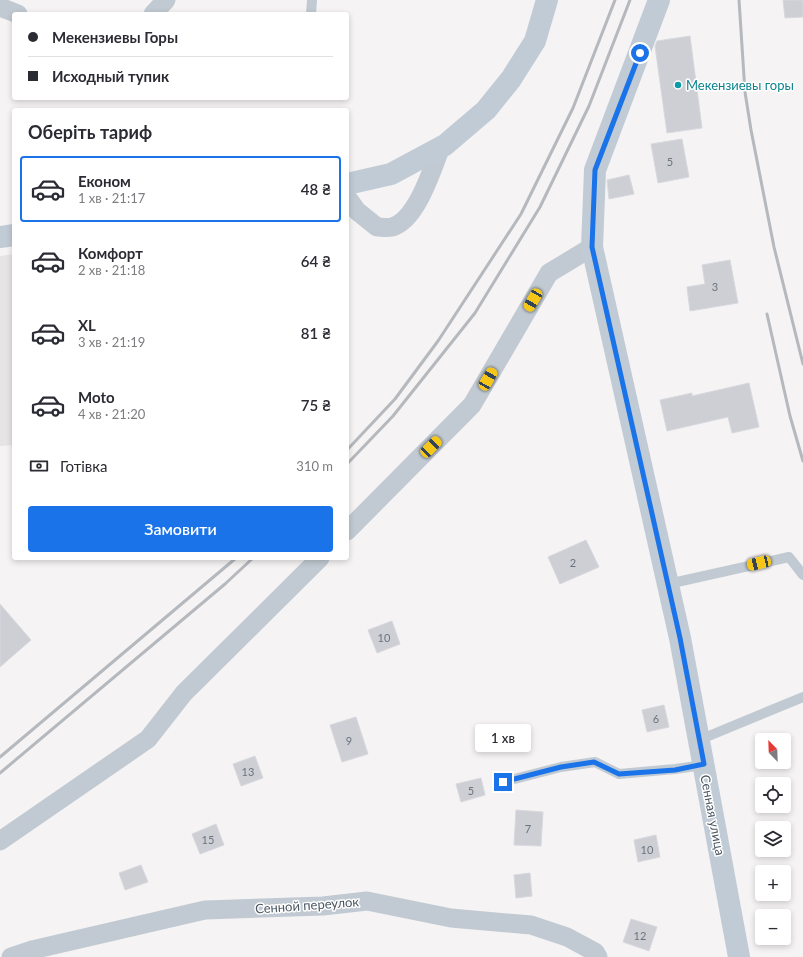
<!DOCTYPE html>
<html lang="uk">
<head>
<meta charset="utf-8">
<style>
	body { margin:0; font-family:Lato,sans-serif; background:#f7f7f7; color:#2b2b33; height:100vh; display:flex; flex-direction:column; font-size:15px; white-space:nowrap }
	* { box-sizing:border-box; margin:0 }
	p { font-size:13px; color:#7c7c81 }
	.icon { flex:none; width:22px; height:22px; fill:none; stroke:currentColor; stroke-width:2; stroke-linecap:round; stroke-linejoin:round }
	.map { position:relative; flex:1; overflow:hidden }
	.side { position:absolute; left:12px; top:108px; width:337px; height:452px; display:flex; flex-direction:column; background:#fff; border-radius:4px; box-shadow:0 2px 6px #0003 }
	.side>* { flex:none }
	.banner { position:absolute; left:12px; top:12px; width:337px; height:88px; border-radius:4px; box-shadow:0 2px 6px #0003; display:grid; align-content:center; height:88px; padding:0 16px; background:#fff }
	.needle { width:26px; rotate:337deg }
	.controls { position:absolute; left:755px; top:733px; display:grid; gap:8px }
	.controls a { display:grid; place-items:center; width:36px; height:36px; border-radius:4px; background:#fff; box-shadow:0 2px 6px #0003; font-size:20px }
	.end { position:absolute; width:18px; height:18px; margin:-9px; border:5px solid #1a73e8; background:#fff; box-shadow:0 0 0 2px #fff }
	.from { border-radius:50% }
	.bubble { position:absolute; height:28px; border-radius:4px; background:#fff; box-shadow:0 2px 6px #0003; font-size:13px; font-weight:600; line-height:28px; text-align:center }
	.car { position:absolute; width:12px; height:24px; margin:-12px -6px; border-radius:5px; box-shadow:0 0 3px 1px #0007; background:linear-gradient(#f5c518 24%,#345 0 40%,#f5c518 0 76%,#345 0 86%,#f5c518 0) }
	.banner b { display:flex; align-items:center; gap:14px; height:38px; font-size:15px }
	.banner b+b { border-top:1px solid #e1e1e2 }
	.banner i { width:10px; height:10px; background:#2b2b33 }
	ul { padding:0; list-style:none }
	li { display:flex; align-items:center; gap:12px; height:66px; margin:0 8px 6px; padding:0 8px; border:2px solid transparent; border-radius:4px }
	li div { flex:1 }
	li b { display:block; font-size:15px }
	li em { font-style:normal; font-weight:600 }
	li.active { border-color:#1a73e8 }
	li>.icon { width:36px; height:36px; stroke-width:1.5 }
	h2 { padding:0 16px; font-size:18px; line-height:48px }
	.pay { display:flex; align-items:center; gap:10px; height:44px; padding:0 16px; font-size:15px }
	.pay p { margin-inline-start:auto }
	.action { display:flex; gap:8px; margin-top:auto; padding:8px 16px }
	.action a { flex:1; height:46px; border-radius:4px; background:#1a73e8; color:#fff; font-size:16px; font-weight:600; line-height:46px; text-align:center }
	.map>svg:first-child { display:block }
</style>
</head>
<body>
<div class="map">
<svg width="803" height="957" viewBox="0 0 803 957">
	<rect width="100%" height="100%" fill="#f5f3f3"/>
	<!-- education -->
	<polygon fill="#e6e4e5" points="14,254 14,445 0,446 0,256"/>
	<!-- building -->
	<g fill="#cdcfd5" stroke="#d7d9de">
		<polygon points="783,0 803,0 803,17 785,18"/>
		<polygon points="690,36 702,128 667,133 655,46 657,41"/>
		<polygon points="682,139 689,177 658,183 651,144"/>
		<polygon points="629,175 634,194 609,199 607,180"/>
		<polygon points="730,260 738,303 690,311 687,287 705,284 702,265"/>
		<polygon points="749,383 759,427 732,433 728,417 667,431 660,400 692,393 692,396"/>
		<polygon points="586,540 599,567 560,584 548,557"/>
		<polygon points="0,604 31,640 0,667"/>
		<polygon points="392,621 400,644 377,653 368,630"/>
		<polygon points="664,705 669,727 647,732 642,710"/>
		<polygon points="356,717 368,754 342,762 330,725"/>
		<polygon points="255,756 263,778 241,786 233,764"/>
		<polygon points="481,778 485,795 461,802 456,784"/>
		<polygon points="516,810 543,812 541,846 514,845"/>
		<polygon points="216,824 224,845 200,854 192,834"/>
		<polygon points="656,835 660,857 638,862 634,840"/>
		<polygon points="141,865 148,882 125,890 119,873"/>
		<polygon points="530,873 532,896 516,898 514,875"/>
		<polygon points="631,919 657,927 649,951 623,942"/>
	</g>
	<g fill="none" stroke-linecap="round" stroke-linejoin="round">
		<!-- lane -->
		<g stroke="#c1cad2" stroke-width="10">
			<polyline points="311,14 312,0"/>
			<polyline points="668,584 789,557 803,575"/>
			<polyline points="699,740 803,697"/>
			<polyline points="503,782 561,767 595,762 619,774 675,769 704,765"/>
		</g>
		<!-- street -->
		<g stroke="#c1cad2" stroke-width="19">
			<polyline points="0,7 18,14"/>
			<polyline points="153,14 166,0"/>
			<path d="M347,197L357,211L377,227C381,227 387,228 392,227C417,220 432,169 441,147"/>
			<polyline points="347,531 472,405 549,273 592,247"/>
			<polyline points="0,841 148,739 184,693 320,558"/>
			<polyline points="11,957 32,950 205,910 323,906 367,901 451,918 531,925 567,937 595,952 598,957"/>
		</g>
		<!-- secondary -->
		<g stroke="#c1cbd6" stroke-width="22">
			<polyline points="659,0 595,170 592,247 680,638 739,957"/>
			<polyline points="347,184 391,174 445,145 486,110 511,79 535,41 547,0"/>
			<polyline points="0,237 14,235"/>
		</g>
		<!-- rail -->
		<g stroke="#b5b8bd" stroke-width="3">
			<polyline points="739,0 745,92 751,130 774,247 803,364"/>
			<polyline points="767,314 790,416 803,461"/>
			<polyline points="347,450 395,399 438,341 521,214 573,108 615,0"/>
			<polyline points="347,464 393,416 475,313 540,207 589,106 630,0"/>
			<polyline points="0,757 236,558"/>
			<polyline points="0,773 225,584 253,558"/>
		</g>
	</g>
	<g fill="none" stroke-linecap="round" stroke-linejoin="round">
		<!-- route -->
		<polyline stroke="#1a73e8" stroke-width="5" points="503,782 561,767 594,762 619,774 675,770 704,764 680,638 592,247 595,170 640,53"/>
	</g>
	<!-- markers -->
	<circle fill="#0f9aa8" stroke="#fff" stroke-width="1.5" cx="678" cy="85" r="4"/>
	<g text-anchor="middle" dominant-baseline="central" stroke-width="3" stroke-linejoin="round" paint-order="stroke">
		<!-- number labels -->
		<g font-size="11" fill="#6b747e">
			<text x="670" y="161">5</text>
			<text x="715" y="286">3</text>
			<text x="573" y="562">2</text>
			<text x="384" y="637">10</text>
			<text x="656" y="718">6</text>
			<text x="349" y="740">9</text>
			<text x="248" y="771">13</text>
			<text x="471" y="790">5</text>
			<text x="528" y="828">7</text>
			<text x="208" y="839">15</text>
			<text x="647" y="849">10</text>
			<text x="640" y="935">12</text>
		</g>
		<!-- culture labels -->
		<g font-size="13" fill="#0d838f" stroke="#fff" text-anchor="start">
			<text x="686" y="85">Мекензиевы горы</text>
		</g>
		<!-- street labels -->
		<g font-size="13" fill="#4a5661" stroke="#fff">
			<text transform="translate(713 815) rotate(79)">Сенная улица</text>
			<text transform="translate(307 905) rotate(-4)">Сенной переулок</text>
		</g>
	</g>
</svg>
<div class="controls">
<a><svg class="needle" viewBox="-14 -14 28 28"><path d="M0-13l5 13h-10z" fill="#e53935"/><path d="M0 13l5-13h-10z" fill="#7c7c81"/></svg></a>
<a><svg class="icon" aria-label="locate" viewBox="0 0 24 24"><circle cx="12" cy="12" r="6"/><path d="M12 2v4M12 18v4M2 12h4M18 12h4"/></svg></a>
<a><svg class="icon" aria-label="layers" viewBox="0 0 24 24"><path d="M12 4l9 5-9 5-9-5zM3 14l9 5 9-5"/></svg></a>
<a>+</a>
<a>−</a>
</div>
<i class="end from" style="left:640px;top:53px"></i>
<i class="end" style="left:503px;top:782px"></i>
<div class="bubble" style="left:475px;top:724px;width:56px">1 хв</div>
<i class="car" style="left:533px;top:300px;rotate:210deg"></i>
<i class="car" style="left:488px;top:379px;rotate:30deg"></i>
<i class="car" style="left:431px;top:447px;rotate:45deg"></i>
<i class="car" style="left:759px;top:563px;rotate:257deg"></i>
<div class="banner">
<b><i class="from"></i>Мекензиевы Горы</b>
<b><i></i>Исходный тупик</b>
</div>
<section class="side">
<h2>Оберіть тариф</h2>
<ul>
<li class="active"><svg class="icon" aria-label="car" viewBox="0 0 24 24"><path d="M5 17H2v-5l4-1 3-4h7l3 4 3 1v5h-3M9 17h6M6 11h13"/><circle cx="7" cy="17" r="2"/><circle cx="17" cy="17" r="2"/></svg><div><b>Економ</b><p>1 хв · 21:17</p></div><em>48 ₴</em></li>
<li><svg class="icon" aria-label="car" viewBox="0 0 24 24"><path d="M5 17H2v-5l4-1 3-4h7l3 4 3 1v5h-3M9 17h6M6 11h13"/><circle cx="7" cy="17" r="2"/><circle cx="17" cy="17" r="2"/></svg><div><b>Комфорт</b><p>2 хв · 21:18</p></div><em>64 ₴</em></li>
<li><svg class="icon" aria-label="car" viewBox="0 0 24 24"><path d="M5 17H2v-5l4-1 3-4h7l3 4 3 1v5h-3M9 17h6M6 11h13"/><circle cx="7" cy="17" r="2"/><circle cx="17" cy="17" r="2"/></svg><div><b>XL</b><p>3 хв · 21:19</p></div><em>81 ₴</em></li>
<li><svg class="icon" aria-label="car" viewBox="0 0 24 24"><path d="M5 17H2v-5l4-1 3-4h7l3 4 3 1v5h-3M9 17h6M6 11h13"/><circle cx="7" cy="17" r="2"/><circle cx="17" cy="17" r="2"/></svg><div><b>Moto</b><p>4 хв · 21:20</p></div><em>75 ₴</em></li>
</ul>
<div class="pay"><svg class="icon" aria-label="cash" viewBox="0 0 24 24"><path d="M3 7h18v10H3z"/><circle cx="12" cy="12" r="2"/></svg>Готівка<p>310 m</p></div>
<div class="action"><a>Замовити</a></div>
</section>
</div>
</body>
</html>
